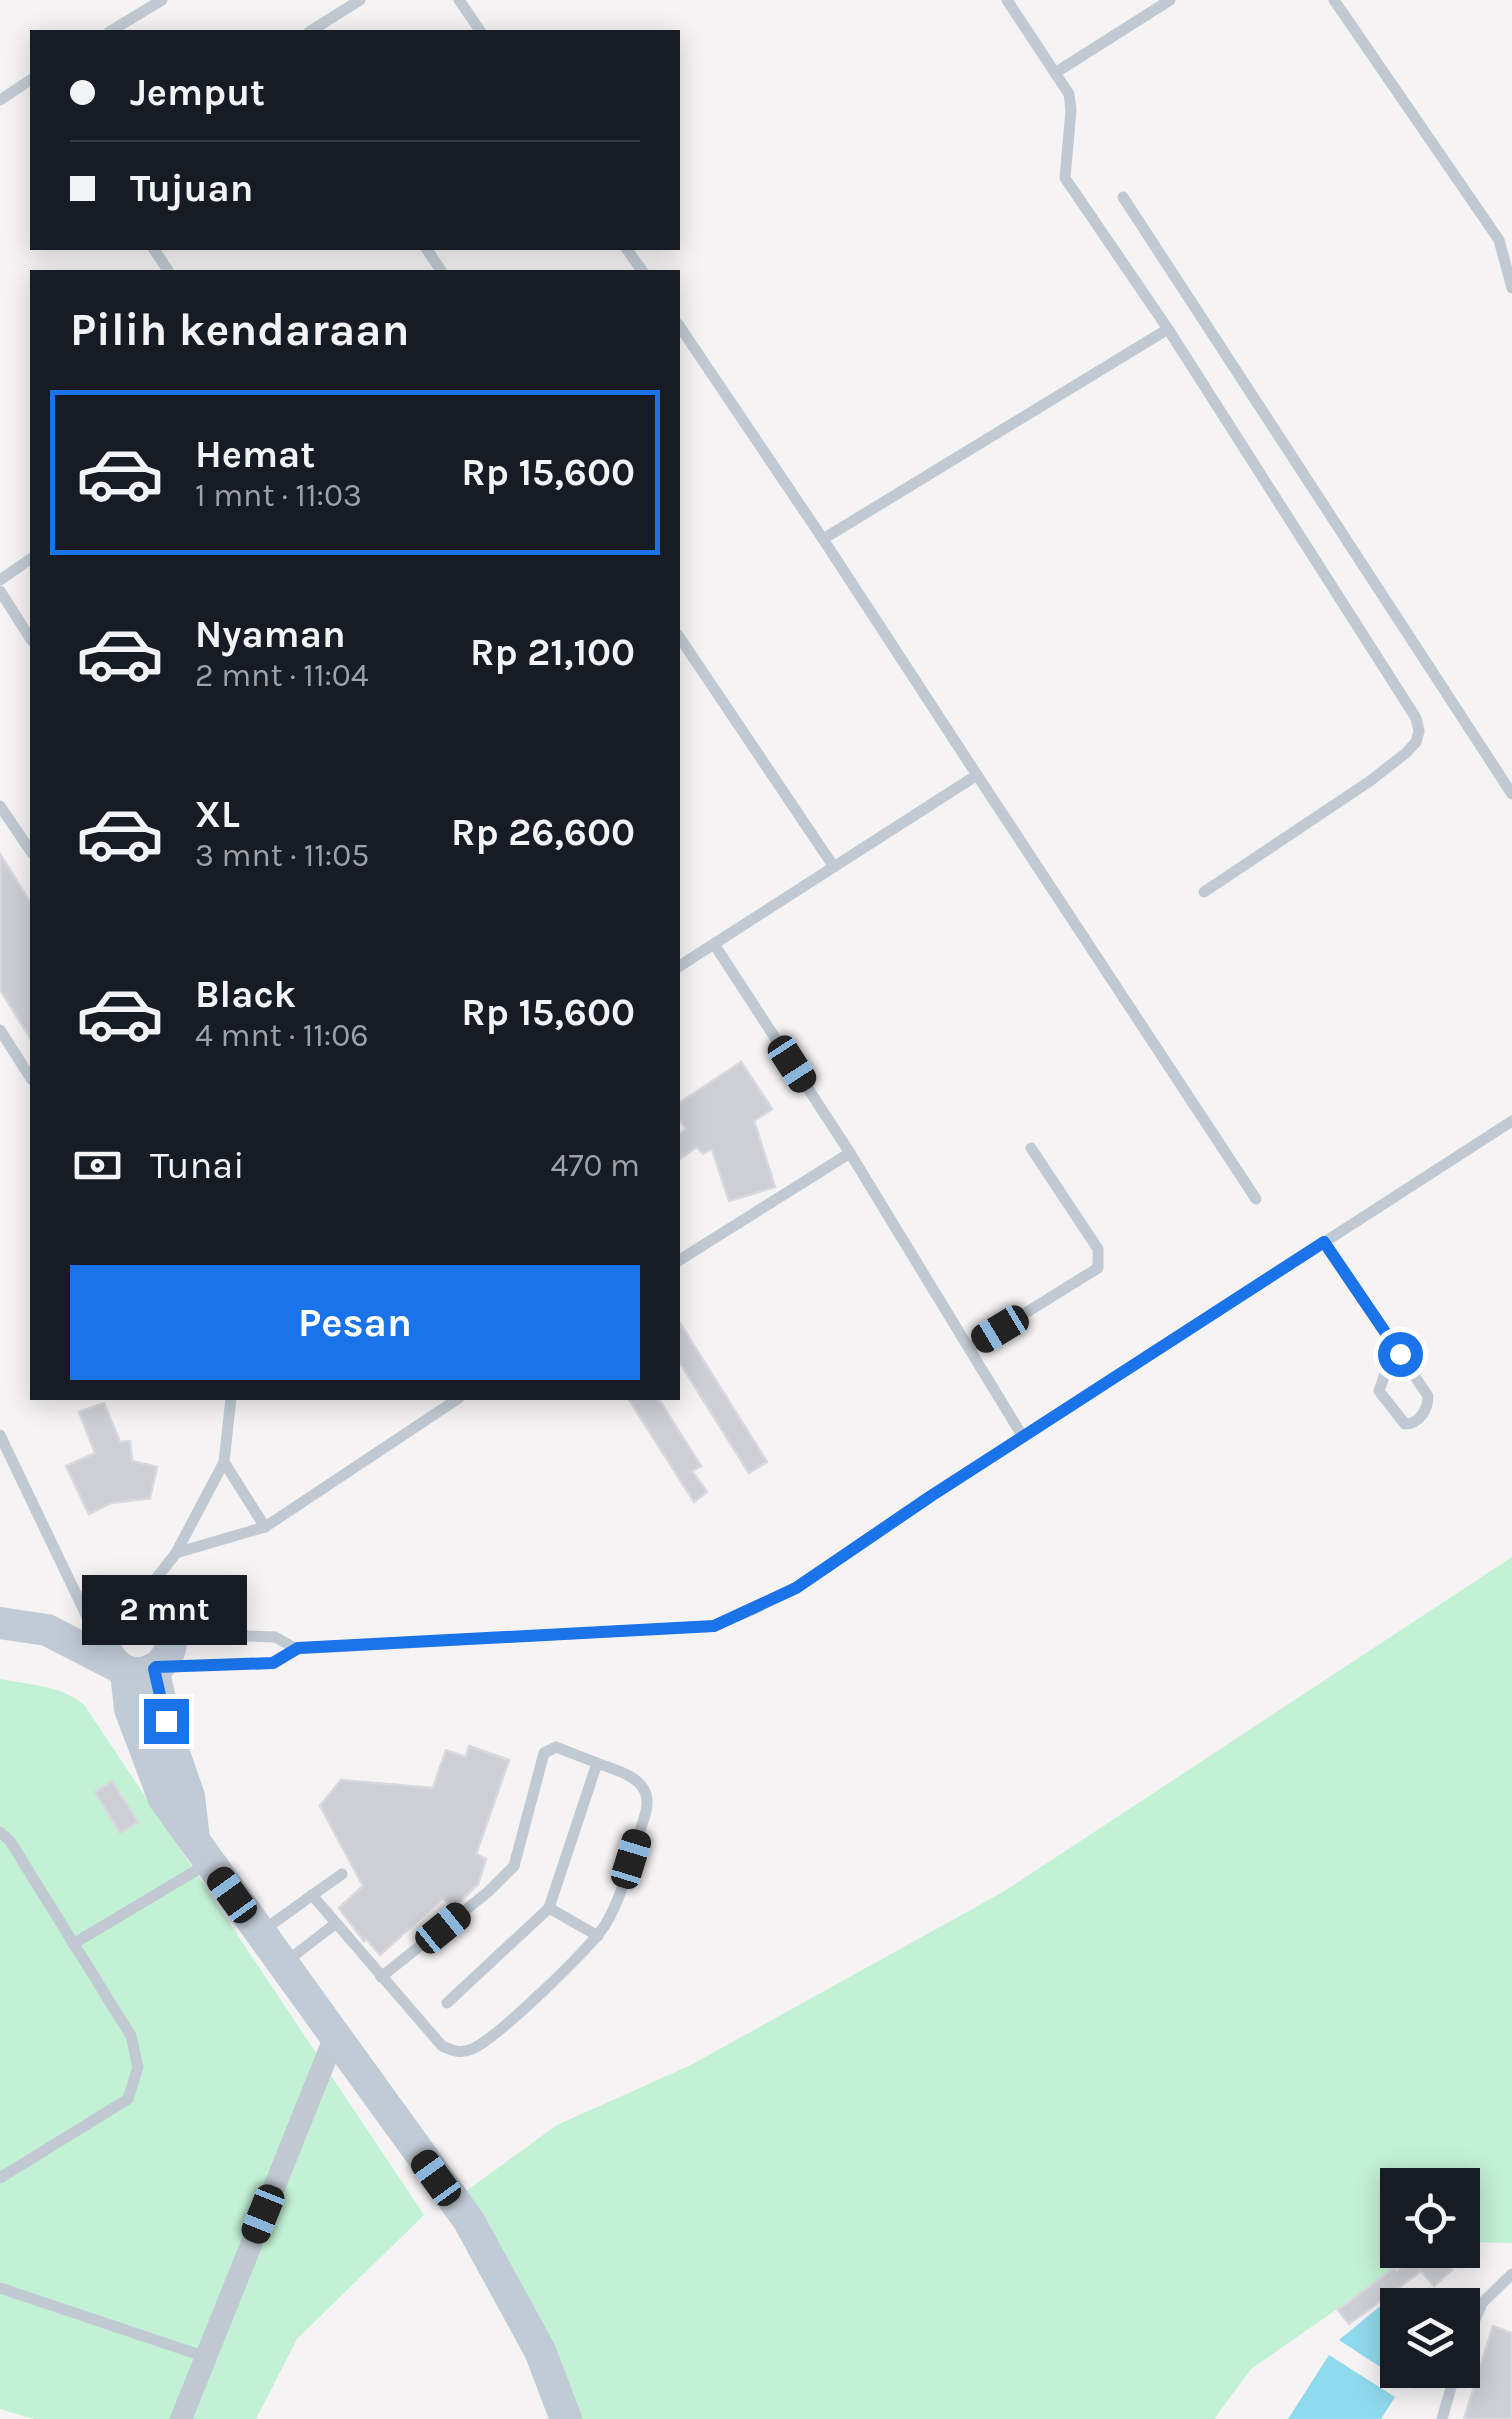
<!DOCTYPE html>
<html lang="id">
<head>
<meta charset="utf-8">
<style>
	body { margin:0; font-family:Karla,sans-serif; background:#242831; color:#f1f3f6; height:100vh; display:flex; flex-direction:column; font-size:38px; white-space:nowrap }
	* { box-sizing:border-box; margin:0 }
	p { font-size:32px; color:#9ea1a6 }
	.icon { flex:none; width:55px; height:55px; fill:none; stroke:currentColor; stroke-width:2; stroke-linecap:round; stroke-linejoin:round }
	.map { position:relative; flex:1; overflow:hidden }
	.drawer { position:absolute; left:30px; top:270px; width:650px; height:1130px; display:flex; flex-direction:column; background:#171b24; border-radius:0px; box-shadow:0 5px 25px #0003 }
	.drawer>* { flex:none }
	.top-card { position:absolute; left:30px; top:30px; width:650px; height:220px; border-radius:0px; box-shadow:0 5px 25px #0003; display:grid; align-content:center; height:220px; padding:0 40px; background:#171b24 }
	.fabs { position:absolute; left:1380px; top:2168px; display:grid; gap:20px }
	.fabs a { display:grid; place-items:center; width:100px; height:100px; border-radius:0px; background:#171b24; box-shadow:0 5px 25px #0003; font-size:50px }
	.end { position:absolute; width:45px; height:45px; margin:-22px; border:12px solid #1a73e8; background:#fff; box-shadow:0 0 0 5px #fff }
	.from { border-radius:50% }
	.bubble { position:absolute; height:70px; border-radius:0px; background:#171b24; box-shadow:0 5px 25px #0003; font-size:32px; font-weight:700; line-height:70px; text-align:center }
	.car { position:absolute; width:30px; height:60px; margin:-30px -15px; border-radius:12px; box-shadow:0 0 8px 2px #0007; background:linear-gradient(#222 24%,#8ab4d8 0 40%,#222 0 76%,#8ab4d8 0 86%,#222 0) }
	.top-card b { display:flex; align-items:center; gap:35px; height:95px; font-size:38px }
	.top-card b+b { border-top:2px solid #363941 }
	.top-card i { width:25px; height:25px; background:#f1f3f6 }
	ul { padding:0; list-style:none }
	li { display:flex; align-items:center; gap:30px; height:165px; margin:0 20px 15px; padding:0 20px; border:5px solid transparent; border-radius:0px }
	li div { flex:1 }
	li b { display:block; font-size:38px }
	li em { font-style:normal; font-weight:700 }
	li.on { border-color:#1a73e8 }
	li>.icon { width:90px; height:90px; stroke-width:1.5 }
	h2 { padding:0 40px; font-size:45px; line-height:120px }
	.pay { display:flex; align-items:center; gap:25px; height:110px; padding:0 40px; font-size:38px }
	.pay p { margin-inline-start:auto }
	.primary-button { display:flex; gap:20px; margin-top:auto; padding:20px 40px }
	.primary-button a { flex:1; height:115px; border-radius:0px; background:#1a73e8; color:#fff; font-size:40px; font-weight:700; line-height:115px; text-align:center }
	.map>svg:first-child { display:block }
</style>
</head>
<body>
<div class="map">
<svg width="1512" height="2419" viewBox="0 0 1512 2419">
	<rect width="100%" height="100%" fill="#f5f3f3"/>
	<!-- green -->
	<g fill="#c3f1d5">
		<polygon points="1512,1557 1512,2243 1463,2242 1462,2185 1398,2185 1398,2250 1422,2250 1251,2369 1214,2419 571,2419 462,2194 557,2125 689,2066 1003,1892"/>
		<path d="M0,1679C29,1685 63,1685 85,1706L424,2215L297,2339L256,2419H34L0,2409Z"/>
	</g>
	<!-- water -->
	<g fill="#90daee">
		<polygon points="1401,2289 1428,2305 1398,2305 1398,2370 1424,2370 1414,2389 1339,2340"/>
		<polygon points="1329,2355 1395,2397 1381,2419 1288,2419"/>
	</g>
	<!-- building -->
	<g fill="#cdcfd5" stroke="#d7d9de" stroke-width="2.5">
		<polygon points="0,854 32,905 32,1041 0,990"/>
		<polygon points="741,1062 772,1109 754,1121 775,1187 729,1201 712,1149 703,1154 697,1147 678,1160 678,1135 686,1129 678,1117 678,1104"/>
		<polygon points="678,1320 767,1462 749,1473 678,1360"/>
		<polygon points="628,1398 658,1398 701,1466 692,1471 707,1492 694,1502"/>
		<polygon points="104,1403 120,1442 130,1441 132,1461 157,1467 150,1498 111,1503 89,1514 66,1466 95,1453 79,1412"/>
		<polygon points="469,1746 509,1760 476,1854 486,1859 478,1884 453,1908 443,1898 380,1955 366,1939 364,1941 339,1908 363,1886 320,1806 341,1780 433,1788 446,1750 466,1757"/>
		<polygon points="112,1781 138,1822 120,1833 95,1792"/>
		<polygon points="1421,2250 1434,2250 1452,2270 1434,2286 1421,2271 1349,2324 1338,2310 1394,2268 1397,2271"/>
		<polygon points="1493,2326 1512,2333 1512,2419 1464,2419"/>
	</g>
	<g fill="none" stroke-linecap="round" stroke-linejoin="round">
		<!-- lane -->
		<g stroke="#c1cad2" stroke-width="11">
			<polyline points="459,0 481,32"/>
			<polyline points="1007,0 1069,94 1071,110 1065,178 1168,329 1416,718 1419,731 1416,742 1406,753 1370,781 1204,892"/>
			<polyline points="1334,0 1499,240 1512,288"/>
			<polyline points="109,32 162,0"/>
			<polyline points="309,32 360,0"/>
			<polyline points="1055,73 1170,0"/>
			<polyline points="0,100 32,79"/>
			<polyline points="1123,197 1512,794"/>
			<polyline points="153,248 169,272"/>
			<polyline points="426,248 442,272"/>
			<polyline points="626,248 643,272"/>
			<polyline points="678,324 823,539"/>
			<polyline points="0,580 32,558"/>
			<polyline points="0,591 32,641"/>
			<polyline points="678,635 834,867"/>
			<polyline points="977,775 1256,1199"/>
			<polyline points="0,806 32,853"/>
			<polyline points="678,967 977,775 823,539 1168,329"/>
			<polyline points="0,1030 32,1080"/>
			<polyline points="850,1153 1023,1437"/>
			<path d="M1324,1242L1428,1396C1428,1410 1419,1424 1405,1424L1379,1391L1387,1368L1400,1354"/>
			<polyline points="678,1261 850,1153 714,944"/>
			<polyline points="969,1348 1098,1268 1098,1249 1031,1148"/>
			<polyline points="0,1435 89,1621"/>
			<polyline points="224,1462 265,1527"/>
			<polyline points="176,1553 265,1527 459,1398"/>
			<polyline points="134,1607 176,1553 224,1462 231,1398"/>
			<polyline points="170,1633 275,1637 297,1649"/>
			<polyline points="157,1667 273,1663 297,1649 713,1626 752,1610 795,1588 931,1496 1512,1121"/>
			<polyline points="0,1832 10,1841 131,2036 138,2067 128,2099 0,2178"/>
			<path d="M312,1895L442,2046C453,2051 461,2054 472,2049C496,2039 591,1948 605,1925C621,1899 628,1868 637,1839C642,1823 653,1803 643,1788C634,1774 612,1769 597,1763L549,1908L447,2003"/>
			<polyline points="549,1908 598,1936"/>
			<polyline points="262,1931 342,1874"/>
			<polyline points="73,1944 207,1864"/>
			<polyline points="287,1961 335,1924"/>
			<polyline points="381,1977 488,1892 514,1866 544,1753 556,1747 597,1763"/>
			<polyline points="0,2288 206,2357"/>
			<polyline points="1462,2350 1482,2303 1512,2274"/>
			<polyline points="1442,2419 1456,2370"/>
		</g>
		<!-- street -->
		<polyline stroke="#c1cad2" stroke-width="22" points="181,2419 335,2036"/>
		<!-- secondary -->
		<g stroke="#c1cbd6" stroke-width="32">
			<circle cx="138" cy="1640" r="33"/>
			<polyline points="0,1623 47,1630 119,1667"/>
			<polyline points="153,1669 172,1748 189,1796 194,1839"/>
			<polyline points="126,1672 130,1709 164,1799 469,2221 540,2351 566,2419"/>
		</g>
	</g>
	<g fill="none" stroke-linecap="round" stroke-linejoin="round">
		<!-- route -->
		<polyline stroke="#1a73e8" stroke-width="12" points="166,1721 154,1669 156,1667 273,1663 298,1648 714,1626 796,1588 931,1496 1324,1242 1400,1354"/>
	</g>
</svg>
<div class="fabs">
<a><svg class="icon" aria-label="locate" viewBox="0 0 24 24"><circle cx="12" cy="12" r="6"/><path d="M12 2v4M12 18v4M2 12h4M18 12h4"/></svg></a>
<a><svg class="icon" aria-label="layers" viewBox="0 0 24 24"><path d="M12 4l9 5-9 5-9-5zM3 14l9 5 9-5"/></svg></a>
</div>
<i class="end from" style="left:1400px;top:1354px"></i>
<i class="end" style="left:166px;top:1721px"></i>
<div class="bubble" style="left:82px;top:1575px;width:165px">2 mnt</div>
<i class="car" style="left:792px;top:1064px;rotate:147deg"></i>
<i class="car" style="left:1000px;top:1329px;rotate:239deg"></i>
<i class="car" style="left:631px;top:1859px;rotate:17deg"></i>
<i class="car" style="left:232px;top:1895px;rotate:324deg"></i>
<i class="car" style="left:443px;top:1928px;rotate:51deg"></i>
<i class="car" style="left:436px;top:2178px;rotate:324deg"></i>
<i class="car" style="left:263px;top:2214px;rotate:202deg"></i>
<div class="top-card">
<b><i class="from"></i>Jemput</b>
<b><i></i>Tujuan</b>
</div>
<section class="drawer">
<h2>Pilih kendaraan</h2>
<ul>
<li class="on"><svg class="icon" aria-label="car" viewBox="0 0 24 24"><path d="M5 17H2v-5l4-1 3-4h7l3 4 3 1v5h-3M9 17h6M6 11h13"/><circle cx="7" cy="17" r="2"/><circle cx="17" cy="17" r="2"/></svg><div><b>Hemat</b><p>1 mnt · 11:03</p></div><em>Rp 15,600</em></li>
<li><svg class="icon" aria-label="car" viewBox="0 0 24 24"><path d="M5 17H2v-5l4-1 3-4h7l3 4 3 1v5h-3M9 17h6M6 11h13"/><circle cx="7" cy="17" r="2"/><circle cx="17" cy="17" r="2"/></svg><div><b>Nyaman</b><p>2 mnt · 11:04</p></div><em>Rp 21,100</em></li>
<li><svg class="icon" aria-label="car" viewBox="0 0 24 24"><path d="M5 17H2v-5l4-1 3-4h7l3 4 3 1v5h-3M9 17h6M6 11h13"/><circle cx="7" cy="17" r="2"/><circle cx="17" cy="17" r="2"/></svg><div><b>XL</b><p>3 mnt · 11:05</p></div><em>Rp 26,600</em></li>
<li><svg class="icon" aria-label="car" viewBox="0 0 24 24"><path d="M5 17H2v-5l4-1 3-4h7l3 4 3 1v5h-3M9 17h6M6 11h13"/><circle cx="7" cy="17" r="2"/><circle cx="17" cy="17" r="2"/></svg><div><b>Black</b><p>4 mnt · 11:06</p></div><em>Rp 15,600</em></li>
</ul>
<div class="pay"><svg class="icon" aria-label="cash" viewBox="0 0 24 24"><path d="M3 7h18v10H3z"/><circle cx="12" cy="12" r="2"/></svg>Tunai<p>470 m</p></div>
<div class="primary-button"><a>Pesan</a></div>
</section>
</div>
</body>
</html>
